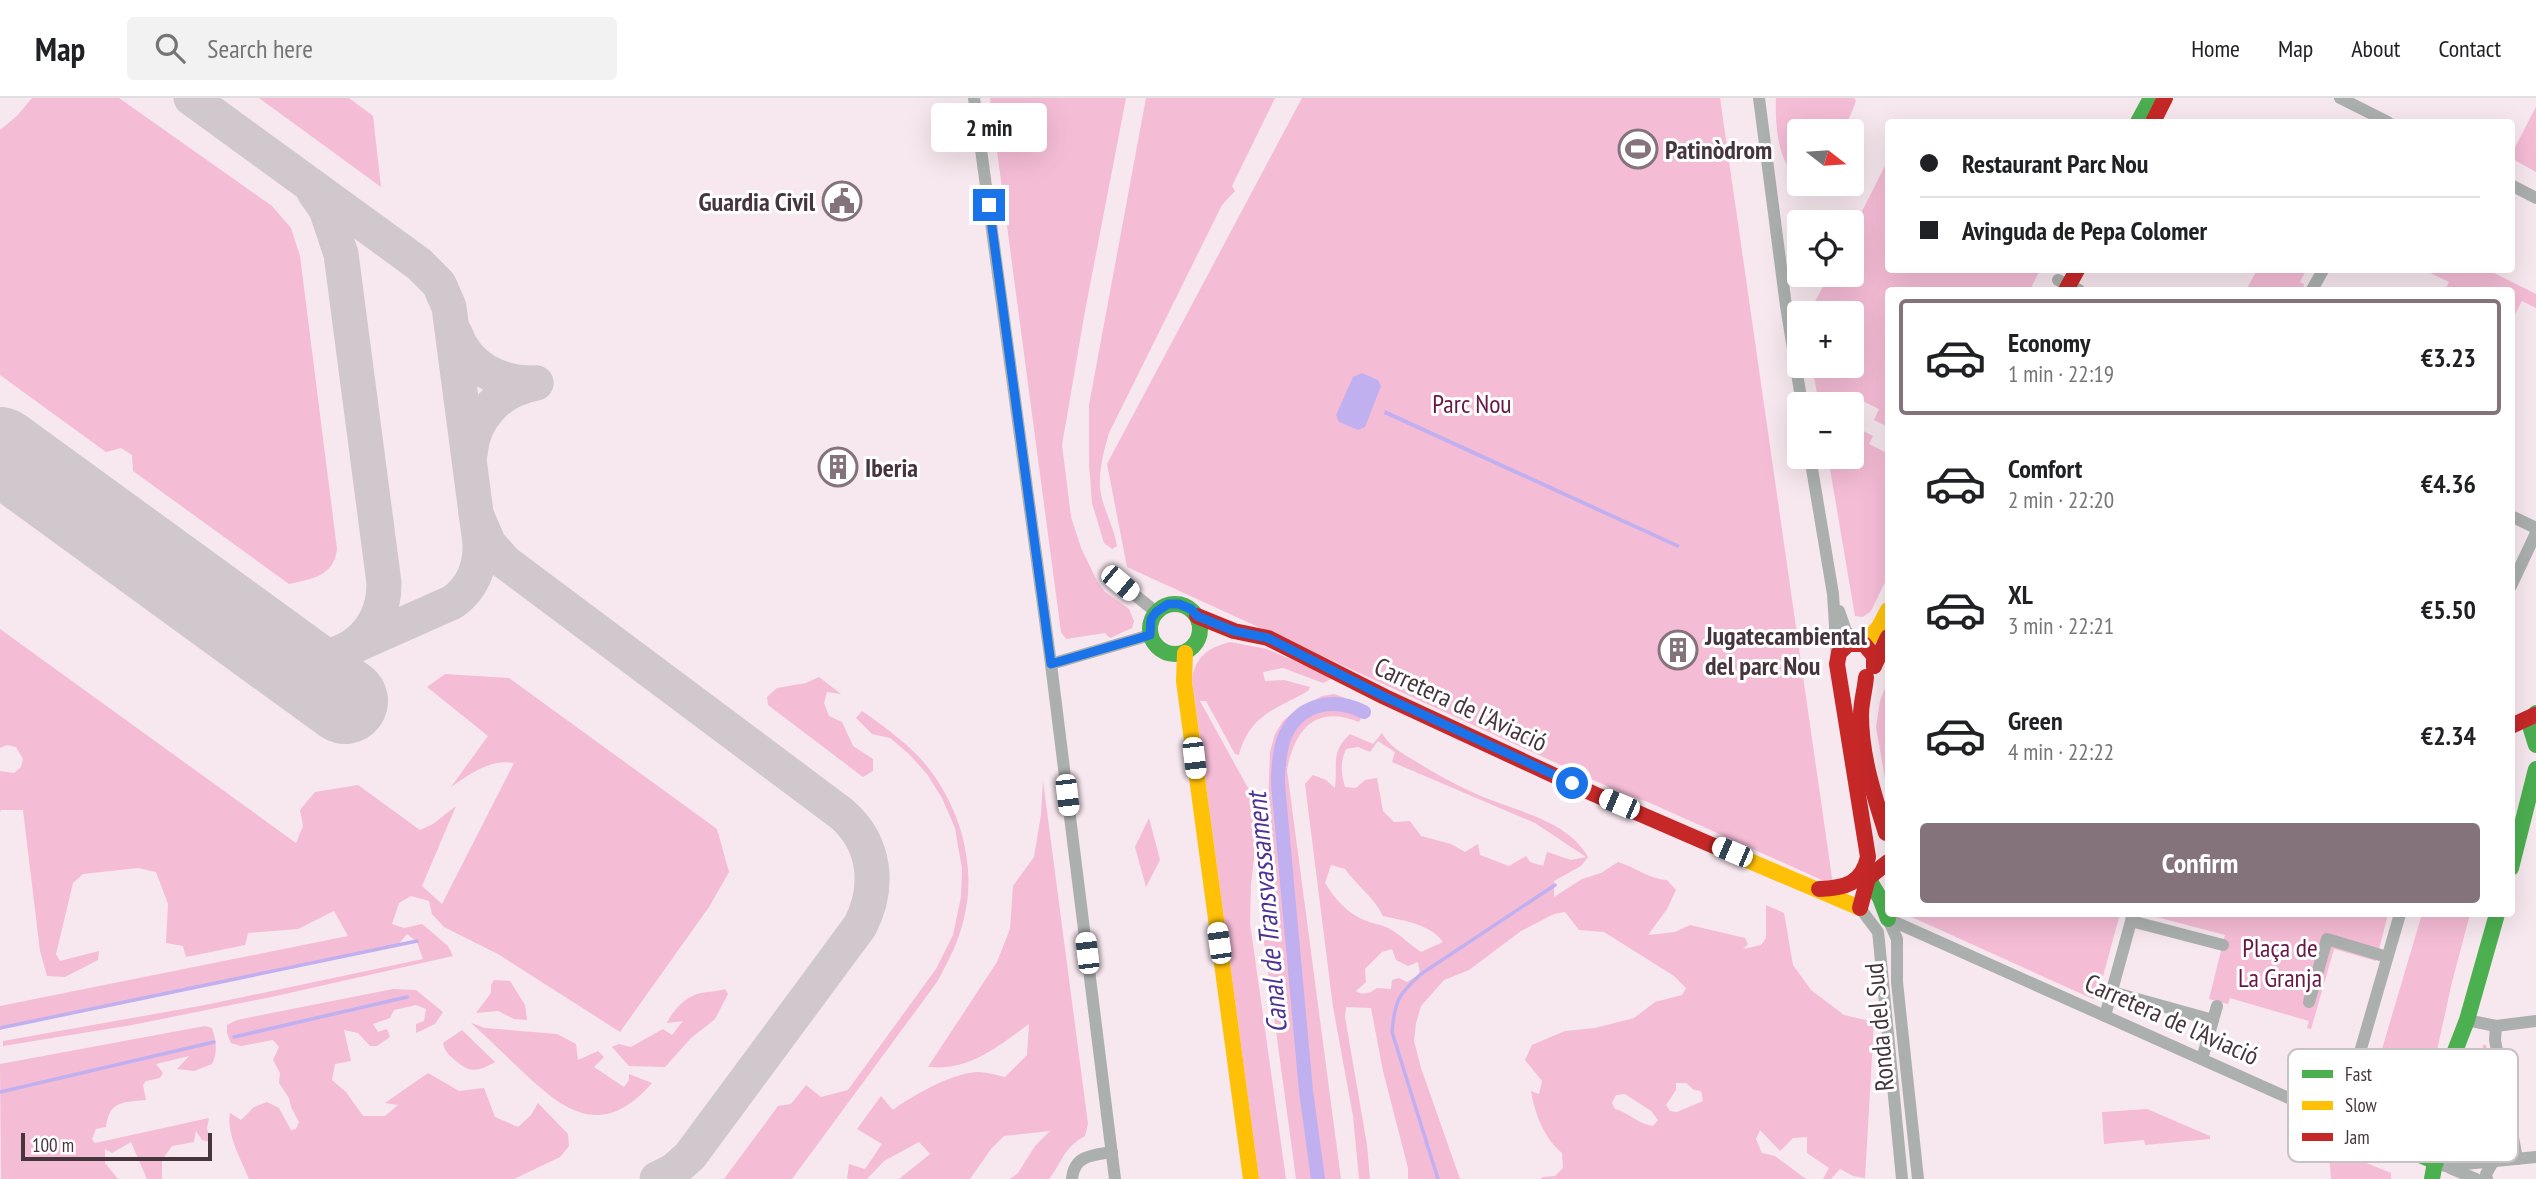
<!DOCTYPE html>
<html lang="en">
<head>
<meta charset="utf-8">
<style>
	body { margin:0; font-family:"PT Sans Narrow",sans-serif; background:#f2f2f2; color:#202124; height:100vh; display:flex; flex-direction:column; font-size:26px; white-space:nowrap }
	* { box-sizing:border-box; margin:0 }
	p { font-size:23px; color:#757577 }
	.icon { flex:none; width:38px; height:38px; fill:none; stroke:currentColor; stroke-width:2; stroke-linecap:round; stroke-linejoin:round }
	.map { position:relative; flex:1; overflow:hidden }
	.drawer { position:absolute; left:1885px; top:189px; width:630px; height:630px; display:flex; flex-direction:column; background:#fff; border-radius:7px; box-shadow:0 7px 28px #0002 }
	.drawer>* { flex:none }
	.guide { position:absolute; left:1885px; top:21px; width:630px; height:154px; border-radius:7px; box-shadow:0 7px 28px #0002; display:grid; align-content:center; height:154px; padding:0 35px; background:#fff }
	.needle { width:46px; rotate:107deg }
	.buttons { position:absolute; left:1787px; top:21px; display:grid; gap:14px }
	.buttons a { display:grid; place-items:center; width:77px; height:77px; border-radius:7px; background:#fff; box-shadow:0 7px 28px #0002; font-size:35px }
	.scale { position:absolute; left:21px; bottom:18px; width:191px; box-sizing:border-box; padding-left:7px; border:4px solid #47353d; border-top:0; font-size:19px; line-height:24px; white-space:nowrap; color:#47353d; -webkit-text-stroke:5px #fff; paint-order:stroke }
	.end { position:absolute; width:32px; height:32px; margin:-16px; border:9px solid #1a73e8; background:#fff; box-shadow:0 0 0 4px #fff }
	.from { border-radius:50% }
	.bubble { position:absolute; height:49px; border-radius:7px; background:#fff; box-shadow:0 7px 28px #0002; font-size:23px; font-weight:700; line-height:49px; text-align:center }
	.car { position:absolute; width:21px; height:42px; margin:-21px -10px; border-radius:9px; box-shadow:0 0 5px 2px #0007; background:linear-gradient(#fff 24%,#345 0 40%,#fff 0 76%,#345 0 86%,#fff 0) }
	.guide b { display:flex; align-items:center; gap:24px; height:66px; font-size:26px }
	.guide b+b { border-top:2px solid #e0e0e0 }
	.guide i { width:18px; height:18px; background:#202124 }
	ul { padding:12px 0 0; list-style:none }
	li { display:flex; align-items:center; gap:21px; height:116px; margin:0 14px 10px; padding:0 21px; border:4px solid transparent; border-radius:7px }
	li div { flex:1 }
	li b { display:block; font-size:26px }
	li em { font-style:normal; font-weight:700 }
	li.current { border-color:#85737b }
	li>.icon { width:63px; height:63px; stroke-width:1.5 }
	.cta { display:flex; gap:14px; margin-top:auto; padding:14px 35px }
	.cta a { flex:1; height:80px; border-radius:7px; background:#85737b; color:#fff; font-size:28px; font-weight:700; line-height:80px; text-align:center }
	header { display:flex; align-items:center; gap:42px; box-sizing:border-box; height:98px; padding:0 35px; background:#fff; border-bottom:2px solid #e0e0e0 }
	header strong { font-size:33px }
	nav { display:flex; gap:38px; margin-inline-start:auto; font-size:24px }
	.search { width:490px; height:63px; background:#f2f2f2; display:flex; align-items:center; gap:18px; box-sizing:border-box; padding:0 24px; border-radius:7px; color:#757577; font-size:26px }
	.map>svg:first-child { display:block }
</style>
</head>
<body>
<header>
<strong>Map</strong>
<div class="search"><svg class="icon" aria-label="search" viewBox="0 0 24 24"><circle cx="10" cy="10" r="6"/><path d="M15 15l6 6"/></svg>Search here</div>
<nav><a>Home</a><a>Map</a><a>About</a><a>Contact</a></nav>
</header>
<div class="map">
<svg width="2536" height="1081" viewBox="0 0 2536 1081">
	<rect width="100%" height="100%" fill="#f7e7ee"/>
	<!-- green -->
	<g fill="#f5bcd6" fill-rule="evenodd">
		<path d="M32,0H119L272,108L291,130L300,158L337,451C334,478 312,481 289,486L133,373L132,357L121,350L106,354L0,277V32L17,18Z"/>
		<polygon points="259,0 349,0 373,18 381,89"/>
		<polygon points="990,0 1126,0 1085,213 1062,347 1071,419 1081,450 1097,483 1105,494 1129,511 1134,523 1132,530 1110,540 1105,535 1066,541 1061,534"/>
		<path d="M1146,0H1275L1232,88L1235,93L1222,107L1109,335C1104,352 1099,371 1100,389C1102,410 1114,428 1117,448L1112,451L1104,445L1092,405L1089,366V307Z"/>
		<polygon points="1302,0 1720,0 1833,787 1648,704 1622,695 1127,469 1107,366"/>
		<path d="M1776,0H1854L1856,3L1844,33H1799V78C1777,68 1775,22 1776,0Z"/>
		<polygon points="2536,9 2536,74 2511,60 2511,57"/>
		<polygon points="1888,62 1888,172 2040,172 2030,192 1888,192 1888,329 1874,322 1879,311 1852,298 1848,306 1819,306 1812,268 1852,268 1852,215 1809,215 1829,177 1852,177 1852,133"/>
		<polygon points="2257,172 2306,172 2300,184 2304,186 2303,192 2246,192"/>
		<polygon points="2424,172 2448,172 2453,174 2455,172 2495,172 2494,175 2536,196 2536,210 2522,203 2511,224 2511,192 2445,192 2449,184"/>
		<polygon points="1852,327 1873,338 1869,346 1885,354 1888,349 1888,478 1871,513 1863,519 1855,518 1828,359 1852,359"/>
		<path d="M0,531L296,745L303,728L300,712L315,694L358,687L420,732L433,726L456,708L422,788L442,806L514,665C489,661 471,676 451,689L488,638L427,589L445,576L509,580L717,731L729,774L709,809L620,934L498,856L444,829L432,816L429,803L411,798L399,805L392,826L404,830L422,826L448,848L453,858L276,898L132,927L3,948V943L205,907L423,861L417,844L407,836L397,848L0,930V908L348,838L334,813L298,831L248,835L245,847L186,859L183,848L166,845L168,806L156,774L138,770L83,776L73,785L56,856L60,863L99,853L98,862L65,879L47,878L40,853L23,712H1L0,714V673L14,675L21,669L23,661L16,649L7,647L0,650Z"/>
		<path d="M1230,544L1267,551L1333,580L1323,585L1283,570L1263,574L1265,583L1284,582L1310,589L1308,593C1275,612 1250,616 1239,657L1235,656L1206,603H1200L1248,690L1256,711L1257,734L1251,786L1250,825L1286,1081H1259L1192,581C1196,558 1208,550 1230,544Z"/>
		<polygon points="819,579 841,596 827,594 824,605 829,618 842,624 853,648 873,661 873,673 863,679 768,607 767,599 777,590 806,585"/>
		<polygon points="1888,582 1888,698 1876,629 1880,603"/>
		<path d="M1334,596L1367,608L1359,624C1316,607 1295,630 1287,672L1341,1081H1296L1262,829L1261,791L1267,732L1270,654L1275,636L1283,623L1295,613L1322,598Z"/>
		<path d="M862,613C882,627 903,642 920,660C958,702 978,765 964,820C959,843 948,864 937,884L792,1081H724L778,1008L791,1006L806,987L821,999L848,992L936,871L953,837L961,799L962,771L955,730L942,700L927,676L909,656L890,640L872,636L856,620Z"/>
		<path d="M1382,635C1389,648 1403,656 1415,663C1433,674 1452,685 1472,694C1509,712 1567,720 1588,759L1581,768L1554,783V799L1582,781L1601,775L1618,764C1635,769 1649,781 1667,782L1676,792L1667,811L1648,837L1675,834L1690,827L1745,840L1748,846L1743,851L1761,847L1766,840V807L1784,815L1793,867L1811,892L1844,917L1874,924L1865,1080L1853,1078L1840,1071L1831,1081H1823L1829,1070L1807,1055V1039L1793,1040L1780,1053L1760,1032L1756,1041L1762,1055L1775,1058L1806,1081H1540L1543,1079L1555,1078L1563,1070L1562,1055C1544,1040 1535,1016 1531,993L1539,996L1542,983L1525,962L1532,947L1565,933L1595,930L1634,920L1655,904L1682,897L1686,890L1674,878L1604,834L1579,832L1565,814L1554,816L1521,833L1469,872L1444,882L1421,908L1416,925L1414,943L1421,970L1460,1081H1408V1070L1383,973L1371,910L1346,909L1345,919L1367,1047L1370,1081H1359L1353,1018L1333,909L1305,686L1313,677L1326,682L1335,690C1338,665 1330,655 1350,636L1373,646ZM1378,643L1395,654L1392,664L1535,725L1586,759L1571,762L1547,754L1543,768L1530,764L1526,758L1509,768L1480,757L1478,746L1465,754L1451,746L1421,738L1410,723L1394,724L1383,713L1377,680L1365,682L1356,690L1345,689C1341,675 1340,665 1346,651L1358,649L1370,654ZM1331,767L1345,771C1357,788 1374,799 1383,818C1405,823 1430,826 1443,844L1421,854C1410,847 1401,837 1390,831C1381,826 1373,826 1364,822C1347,815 1334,800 1325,785ZM1392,851L1396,862L1408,868L1418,864L1420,876L1407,884L1399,880L1392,882L1391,891L1377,890C1370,895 1363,898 1356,893L1366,884L1365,871L1382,854ZM1676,985H1686L1694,992L1701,993L1703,1003L1677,1014L1670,1013L1666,1007L1676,992ZM1625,996L1651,1013L1658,1022L1653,1028C1638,1026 1629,1015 1615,1011L1612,1005L1616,997Z"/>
		<path d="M1043,683L1088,1026L1085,1038C1063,1050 1063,1063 1049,1081H1010L1018,1075L1035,1048L1050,1033L1004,1038L991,1051L970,1081H899L930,1056L919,1044L884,1063L867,1081H847L849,1066L865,1071L882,1046L857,1031L881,998L893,1012C913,997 952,975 978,974C986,974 996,977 1005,979L1027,957L1029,926C997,949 970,973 928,969L997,864L1010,831L1013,788L1034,759L1041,717Z"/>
		<polygon points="1149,720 1160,762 1146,789 1135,749"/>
		<polygon points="1905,816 2120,816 2097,900 2093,901"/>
		<polygon points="2145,816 2388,816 2376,863 2334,851 2311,931 2307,930 2309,923 2230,900 2228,906 2209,901 2225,837"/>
		<polygon points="2422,816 2470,816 2452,884 2419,1034 2415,1037 2365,1017 2364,1012"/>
		<polygon points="494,882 510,883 525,907 527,922 514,921 498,913 476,915 491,895 491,887"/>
		<path d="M393,891L416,892L443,914L435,926L416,935V926L424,923L426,911L416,907L394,912L390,920L373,926L378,934L387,931L390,939L377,948H370L358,935L344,932L351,963L335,966L332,982L346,994L363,1018H385L398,1007L385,1005L428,975L459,993L484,990L495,1019L518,1029L531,1017L538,1005L568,1036L569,1048L560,1059L514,1081H249C241,1061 226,1036 230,1015L241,1022L254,1009L267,1004L279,1010L291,1032L296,1031L299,1024L291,1009L289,1000L279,985L280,975L273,962L279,949L273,942L241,948L231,945L227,935V927L237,922Z"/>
		<path d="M725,891L728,896L715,921L691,940L665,969L629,968L612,949L619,946L631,949L663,931L672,937L683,923L667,925C673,912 686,898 701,895C710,893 716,894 725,891Z"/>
		<path d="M471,925L485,930L557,936L576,946L578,962L598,953L604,959L594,969L624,989L629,982V976L652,985C604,1040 567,1016 523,974C506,958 489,941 471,925Z"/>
		<path d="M205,928L212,930C216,942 218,955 212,966L194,973L177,971L189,958L156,966L163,975L160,980L146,983L143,987L146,1002C123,1004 109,1003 106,1029L96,1031L92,1041L95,1045L209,1020L207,1030L210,1044L202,1042L196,1033L194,1044L172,1048L162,1062V1081H147L131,1044L112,1055L105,1051V1065L118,1081H1L0,966Z"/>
		<path d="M462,932L495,964C479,973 471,976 456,963C449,957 445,954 443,945Z"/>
		<polygon points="2483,947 2486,947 2507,1052 2477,1057 2469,1053 2464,1043"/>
		<polygon points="2147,1011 2210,1038 2210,1041 2145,1047 2144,1042 2104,1046 2102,1014"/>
		<polygon points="2329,1056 2344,1056 2391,1075 2391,1081 2331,1081"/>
	</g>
	<!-- water -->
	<g fill="#c0b0ef">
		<polygon points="1362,275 1378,282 1381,288 1365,329 1358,332 1339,324 1336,317 1353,279"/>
		<polygon points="1385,312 1680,447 1678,450 1384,316"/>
	</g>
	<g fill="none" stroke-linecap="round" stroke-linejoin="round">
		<!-- stream -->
		<g stroke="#c0b0ef" stroke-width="3.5">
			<polyline points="0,930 417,843"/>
			<polyline points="234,939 407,899"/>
			<polyline points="0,994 214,944"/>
			<path d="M1438,1081L1392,934C1395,902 1398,897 1421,876L1555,787"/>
		</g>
		<!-- canal -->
		<path stroke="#c0b0ef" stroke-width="14" d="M1318,1081L1306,993L1278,686C1278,672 1279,657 1283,643C1296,606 1332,598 1364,614"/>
		<!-- taxiway -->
		<g stroke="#d0c8cc" stroke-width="35">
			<path d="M191,0L419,166L439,186L449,209L480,445C481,469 472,490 453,504L336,556C294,570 274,549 241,526"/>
			<path d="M314,94L326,111L341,156L384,485C384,510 375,532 354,547"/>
			<path d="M455,235C467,270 500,286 536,285"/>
			<path d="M470,356C473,319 499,292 536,285"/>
			<path d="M476,416L489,446L505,464L842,716C876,746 880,789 860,828L690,1058L673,1073L657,1081"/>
		</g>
		<!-- runway -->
		<polyline stroke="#d0c8cc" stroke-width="86" points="0,352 345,603"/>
		<!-- street -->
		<g stroke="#abb0ae" stroke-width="12">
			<polyline points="974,0 1051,566 1115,1081"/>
			<polyline points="1759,0 1786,208 1802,306"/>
			<polyline points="2340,0 2388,24"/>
			<polyline points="2511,87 2536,100"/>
			<polyline points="2058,182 2079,192"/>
			<polyline points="2312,192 2323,172"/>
			<polyline points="1810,359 1833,496 1837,560"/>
			<polyline points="2511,418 2536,430"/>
			<polyline points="1120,485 1156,514"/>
			<polyline points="2511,488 2536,435"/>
			<polyline points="1839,513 1846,533 1858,545"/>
			<polyline points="1051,566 1150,537"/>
			<polyline points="1860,810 1878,834 1879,843 1902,1081"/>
			<polyline points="1888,821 2340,1023 2400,816"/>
			<polyline points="1888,821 1897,841 1897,884 1918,1081"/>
			<polyline points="2131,823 2223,847"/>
			<polyline points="2112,894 2213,922"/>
			<polyline points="2309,904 2327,841 2387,859"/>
			<polyline points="2105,918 2133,816"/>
			<polyline points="2467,922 2496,928 2536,923"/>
			<polyline points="2496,928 2495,942 2517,1061"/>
			<polyline points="2202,961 2217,908"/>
			<polyline points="2445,1068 2536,1059"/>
			<polyline points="2450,1070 2476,1081"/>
			<path d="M1072,1081C1074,1057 1093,1057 1112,1054"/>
			<polyline points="2487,1081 2486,1076 2493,1064"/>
		</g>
		<!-- fast -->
		<g stroke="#4caf50" stroke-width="16">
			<polyline points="2138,24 2151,0"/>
			<circle cx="1175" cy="531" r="25"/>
			<polyline points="2536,615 2531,631 2536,647"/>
			<polyline points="2511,770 2536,671"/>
			<polyline points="1868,780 1880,800 1888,821"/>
			<polyline points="2340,1023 2436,1064"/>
			<polyline points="2432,1081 2455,953 2467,922 2497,816"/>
		</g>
		<!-- slow -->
		<g stroke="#ffc107" stroke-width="16">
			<polyline points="1864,546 1879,529 1888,512"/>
			<polyline points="1185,555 1184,583 1251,1081"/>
			<polyline points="1714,748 1860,810"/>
		</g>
		<!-- jam -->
		<g stroke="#c62828" stroke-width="16">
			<polyline points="2153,24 2165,0"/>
			<polyline points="2066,192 2077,172"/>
			<polyline points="1197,518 1234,533 1268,540 1385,599 1594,696 1714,748"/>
			<polyline points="1874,568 1888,539"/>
			<path d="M1866,579C1865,592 1861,604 1861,617C1861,658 1874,697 1886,735"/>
			<polyline points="2511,628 2535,617"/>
			<path d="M1819,791C1845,790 1862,786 1868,759L1837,566L1839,555L1848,546H1864L1874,558V568"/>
			<polyline points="1860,810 1868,780 1888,764"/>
		</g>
	</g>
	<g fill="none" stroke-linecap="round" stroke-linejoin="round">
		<!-- route -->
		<polyline stroke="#1a73e8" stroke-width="9" points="989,107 1051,566 1150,537 1151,521 1156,514 1168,506 1179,506 1191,511 1197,518 1234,533 1268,540 1385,599 1572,685"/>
	</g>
	<!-- icons -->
	<defs>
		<symbol id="stadium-ring" viewBox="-11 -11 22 22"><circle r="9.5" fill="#fff" stroke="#85737b" stroke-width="1.5"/><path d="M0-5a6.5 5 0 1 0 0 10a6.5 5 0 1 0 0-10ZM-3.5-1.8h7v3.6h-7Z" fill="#85737b"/></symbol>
		<symbol id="civic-ring" viewBox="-11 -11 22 22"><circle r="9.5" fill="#fff" stroke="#85737b" stroke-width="1.5"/><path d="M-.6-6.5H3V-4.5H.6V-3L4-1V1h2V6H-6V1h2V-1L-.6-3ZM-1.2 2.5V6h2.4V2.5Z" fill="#85737b"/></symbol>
		<symbol id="building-ring" viewBox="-11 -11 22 22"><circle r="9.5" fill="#fff" stroke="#85737b" stroke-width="1.5"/><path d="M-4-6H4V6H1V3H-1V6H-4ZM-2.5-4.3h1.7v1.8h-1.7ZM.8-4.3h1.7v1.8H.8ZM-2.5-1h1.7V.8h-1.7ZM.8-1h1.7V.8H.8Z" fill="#85737b"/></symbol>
	</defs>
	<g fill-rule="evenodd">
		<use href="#stadium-ring" x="1616" y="29" width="44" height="44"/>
		<use href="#civic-ring" x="820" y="81" width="44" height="44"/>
		<use href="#building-ring" x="816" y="347" width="44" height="44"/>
		<use href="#building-ring" x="1656" y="530" width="44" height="44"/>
	</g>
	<g text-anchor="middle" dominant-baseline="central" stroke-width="6" stroke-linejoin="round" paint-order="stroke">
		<!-- poi labels -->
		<g font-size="26" font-weight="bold" fill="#47353d" stroke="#fff" text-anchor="start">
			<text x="1665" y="51">Patinòdrom</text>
			<text x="815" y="103" text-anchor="end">Guardia Civil</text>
			<text x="865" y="369">Iberia</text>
			<text x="1705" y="537">Jugatecambiental<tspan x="1705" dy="30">del parc Nou</tspan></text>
		</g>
		<!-- park labels -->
		<g font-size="26" fill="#691745" stroke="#fff">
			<text x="1472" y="305">Parc Nou</text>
			<text x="2280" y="849">Plaça de<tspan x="2280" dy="30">La Granja</tspan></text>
		</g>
		<!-- street labels -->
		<g font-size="26" fill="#47353d" stroke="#fff">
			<text transform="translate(1461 606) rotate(25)">Carretera de l'Aviació</text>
			<text transform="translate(2172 921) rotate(24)">Carretera de l'Aviació</text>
			<text transform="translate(1879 929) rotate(-95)">Ronda del Sud</text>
		</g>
		<!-- water labels -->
		<g font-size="28" font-style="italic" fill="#4f3296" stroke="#fff">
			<text transform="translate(1266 815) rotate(-95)">Canal de Transvassament</text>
		</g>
	</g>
	<!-- legend -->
	<rect x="2288" y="951" width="230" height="113" rx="10" fill="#fff" stroke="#c8c2c5" stroke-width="2"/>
	<rect x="2302" y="972" width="31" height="8" fill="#4caf50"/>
	<rect x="2302" y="1003" width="31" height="9" fill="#ffc107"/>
	<rect x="2302" y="1035" width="31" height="8" fill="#c62828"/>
	<g font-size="19" fill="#47353d">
		<text x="2345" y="983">Fast</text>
		<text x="2345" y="1014">Slow</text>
		<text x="2345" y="1046">Jam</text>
	</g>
</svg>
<div class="buttons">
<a><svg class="needle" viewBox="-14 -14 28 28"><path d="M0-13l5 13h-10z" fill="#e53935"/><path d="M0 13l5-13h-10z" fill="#757577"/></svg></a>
<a><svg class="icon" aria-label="locate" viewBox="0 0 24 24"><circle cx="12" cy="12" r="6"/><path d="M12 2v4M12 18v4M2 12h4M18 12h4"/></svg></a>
<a>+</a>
<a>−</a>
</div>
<div class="scale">100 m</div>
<i class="end from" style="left:1572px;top:685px"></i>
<i class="end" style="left:989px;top:107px"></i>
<div class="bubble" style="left:931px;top:5px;width:116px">2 min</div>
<i class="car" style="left:1120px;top:485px;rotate:130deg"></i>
<i class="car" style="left:1194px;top:660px;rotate:173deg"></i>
<i class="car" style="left:1067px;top:697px;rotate:173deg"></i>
<i class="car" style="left:1619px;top:706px;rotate:293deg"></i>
<i class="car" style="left:1732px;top:754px;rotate:293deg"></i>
<i class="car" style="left:1219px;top:845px;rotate:352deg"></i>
<i class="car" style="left:1087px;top:855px;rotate:353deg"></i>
<div class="guide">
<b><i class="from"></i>Restaurant Parc Nou</b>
<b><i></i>Avinguda de Pepa Colomer</b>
</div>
<section class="drawer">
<ul>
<li class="current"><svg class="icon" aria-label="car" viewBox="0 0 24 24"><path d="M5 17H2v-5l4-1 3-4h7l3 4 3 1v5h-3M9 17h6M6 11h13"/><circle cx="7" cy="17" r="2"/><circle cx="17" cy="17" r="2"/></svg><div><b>Economy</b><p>1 min · 22:19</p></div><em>€3.23</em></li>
<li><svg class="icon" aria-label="car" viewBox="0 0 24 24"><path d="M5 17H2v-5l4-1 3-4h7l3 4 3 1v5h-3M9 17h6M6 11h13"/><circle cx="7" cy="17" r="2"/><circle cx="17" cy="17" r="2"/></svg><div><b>Comfort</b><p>2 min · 22:20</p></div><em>€4.36</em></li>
<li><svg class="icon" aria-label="car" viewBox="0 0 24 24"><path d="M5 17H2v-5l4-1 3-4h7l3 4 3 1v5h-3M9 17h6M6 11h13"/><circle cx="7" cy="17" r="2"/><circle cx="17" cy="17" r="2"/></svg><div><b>XL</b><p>3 min · 22:21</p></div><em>€5.50</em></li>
<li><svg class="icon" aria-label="car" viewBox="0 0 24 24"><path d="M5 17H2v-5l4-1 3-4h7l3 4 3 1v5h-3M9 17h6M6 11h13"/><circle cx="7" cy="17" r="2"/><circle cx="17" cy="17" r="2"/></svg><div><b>Green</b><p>4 min · 22:22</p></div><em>€2.34</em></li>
</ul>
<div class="cta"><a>Confirm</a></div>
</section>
</div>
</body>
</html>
